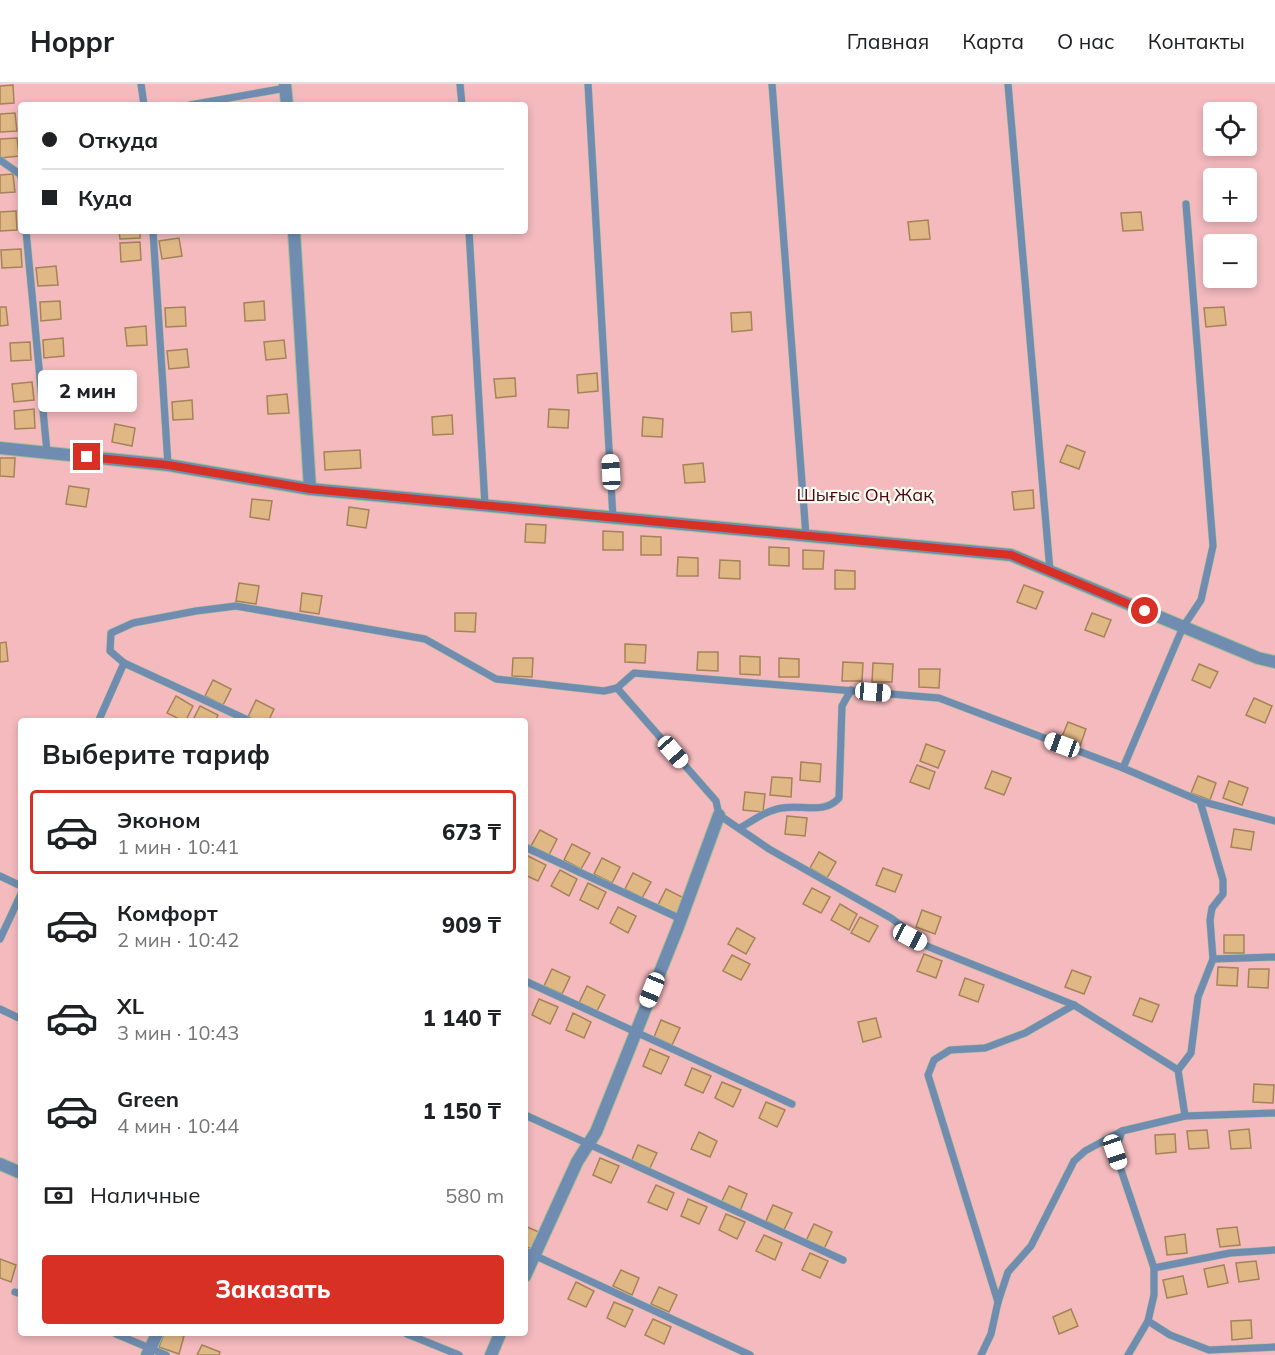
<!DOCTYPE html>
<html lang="ru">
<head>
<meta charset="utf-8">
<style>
	body { margin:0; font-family:Mulish,sans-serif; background:#f6f6f6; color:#202124; height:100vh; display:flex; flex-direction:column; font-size:22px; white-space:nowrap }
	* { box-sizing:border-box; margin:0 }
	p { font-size:20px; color:#757577 }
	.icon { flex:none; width:33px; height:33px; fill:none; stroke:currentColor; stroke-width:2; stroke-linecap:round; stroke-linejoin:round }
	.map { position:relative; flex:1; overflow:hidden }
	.details { position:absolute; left:18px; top:634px; width:510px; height:618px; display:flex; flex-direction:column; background:#fff; border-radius:6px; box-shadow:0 3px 9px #0003 }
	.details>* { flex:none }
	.guide { position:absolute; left:18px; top:18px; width:510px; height:132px; border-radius:6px; box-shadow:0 3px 9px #0003; display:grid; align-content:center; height:132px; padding:0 24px; background:#fff }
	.tools { position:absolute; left:1203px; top:18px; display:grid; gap:12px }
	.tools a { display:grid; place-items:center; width:54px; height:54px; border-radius:6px; background:#fff; box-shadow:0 3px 9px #0003; font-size:30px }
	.end { position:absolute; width:27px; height:27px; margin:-14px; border:8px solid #d93025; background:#fff; box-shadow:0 0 0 3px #fff }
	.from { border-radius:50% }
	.bubble { position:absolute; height:42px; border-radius:6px; background:#fff; box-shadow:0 3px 9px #0003; font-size:20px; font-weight:800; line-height:42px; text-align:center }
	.car { position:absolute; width:18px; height:36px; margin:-18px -9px; border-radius:8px; box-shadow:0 0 4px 2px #0007; background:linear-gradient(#fff 24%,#345 0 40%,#fff 0 76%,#345 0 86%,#fff 0) }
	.guide b { display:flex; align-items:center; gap:21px; height:57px; font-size:22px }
	.guide b+b { border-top:2px solid #e0e0e0 }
	.guide i { width:15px; height:15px; background:#202124 }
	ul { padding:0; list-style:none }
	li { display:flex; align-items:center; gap:18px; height:84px; margin:0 12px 9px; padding:0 12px; border:3px solid transparent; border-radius:6px }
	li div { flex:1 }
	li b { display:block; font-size:22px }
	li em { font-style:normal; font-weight:800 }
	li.current { border-color:#d93025 }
	li>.icon { width:54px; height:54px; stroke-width:1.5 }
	h2 { padding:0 24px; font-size:27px; line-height:72px }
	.pay { display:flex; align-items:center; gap:15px; height:66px; padding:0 24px; font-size:22px }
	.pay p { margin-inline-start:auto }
	.button { display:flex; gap:12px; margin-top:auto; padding:12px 24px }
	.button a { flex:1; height:69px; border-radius:6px; background:#d93025; color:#fff; font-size:24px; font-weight:800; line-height:69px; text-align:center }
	header { display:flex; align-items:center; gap:36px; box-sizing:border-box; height:84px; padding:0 30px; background:#fff; border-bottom:2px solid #e0e0e0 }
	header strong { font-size:28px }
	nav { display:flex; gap:33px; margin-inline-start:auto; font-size:21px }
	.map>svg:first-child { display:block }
</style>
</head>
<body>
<header>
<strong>Hoppr</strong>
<nav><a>Главная</a><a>Карта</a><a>О нас</a><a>Контакты</a></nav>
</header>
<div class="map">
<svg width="1275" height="1271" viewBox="0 0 1275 1271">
	<rect width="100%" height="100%" fill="#c7e4b4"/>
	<!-- green -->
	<path fill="#f4babe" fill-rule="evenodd" d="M0,0H1275V1271H0ZM21,21H525V147H21ZM1214,28H1246V62H1214ZM1214,94H1246V128H1214ZM1214,160H1246V194H1214ZM21,638H525V1250H21Z"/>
	<!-- building -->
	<g fill="#e0b885" stroke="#a58358" stroke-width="1.5">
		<polygon points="13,1 14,19 0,20 0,2"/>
		<polygon points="15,29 17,47 0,48 0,30"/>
		<polygon points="17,54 19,72 0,74 0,55"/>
		<polygon points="13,90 15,108 0,109 0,91"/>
		<polygon points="16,127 17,146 0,147 0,128"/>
		<polygon points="1141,128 1143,146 1123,147 1121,129"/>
		<polygon points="928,136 930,155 910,156 908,138"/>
		<polygon points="119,147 140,147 140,154 120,155"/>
		<polygon points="179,154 182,172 162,175 159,157"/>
		<polygon points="140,158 141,176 121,178 120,159"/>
		<polygon points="21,165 22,183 2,184 1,166"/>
		<polygon points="56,182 58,201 38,202 36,184"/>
		<polygon points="60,217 61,235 41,237 40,218"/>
		<polygon points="264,217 265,236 245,237 244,219"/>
		<polygon points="0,223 6,223 8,241 0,242"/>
		<polygon points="185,223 186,242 166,243 165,224"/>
		<polygon points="1224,223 1226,241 1206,243 1204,224"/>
		<polygon points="751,228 752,246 732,248 731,229"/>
		<polygon points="146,242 147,261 127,262 125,244"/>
		<polygon points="63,254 64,272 44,274 43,256"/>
		<polygon points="284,256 286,274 266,276 264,258"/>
		<polygon points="30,258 31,276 11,277 10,259"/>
		<polygon points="187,265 189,283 169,285 167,267"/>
		<polygon points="597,289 598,307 578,309 577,291"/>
		<polygon points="515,294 516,312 496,314 494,295"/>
		<polygon points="67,296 68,314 48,316 46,298"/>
		<polygon points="32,298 34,316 14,318 12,300"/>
		<polygon points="287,310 289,329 268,330 267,312"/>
		<polygon points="192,316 193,335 173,336 172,318"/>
		<polygon points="34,325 35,344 15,345 14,327"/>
		<polygon points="549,325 569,326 568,344 548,343"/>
		<polygon points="452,331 453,350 433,351 432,333"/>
		<polygon points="643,333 663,335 662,353 642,352"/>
		<polygon points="115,340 135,344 132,362 112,358"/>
		<polygon points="1067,361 1085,368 1079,385 1060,378"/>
		<polygon points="360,366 361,384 325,386 324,368"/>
		<polygon points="0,374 15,374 14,393 0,392"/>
		<polygon points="703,379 705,398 685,399 683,381"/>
		<polygon points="69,402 89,405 86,423 66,420"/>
		<polygon points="1033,406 1034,424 1014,426 1012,408"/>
		<polygon points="252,415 272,417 269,436 250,433"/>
		<polygon points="349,423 369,426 366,444 347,441"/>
		<polygon points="526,440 546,441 545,459 525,458"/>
		<polygon points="603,447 623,448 623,466 603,466"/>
		<polygon points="641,452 661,453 661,471 641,471"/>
		<polygon points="769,463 789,464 789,482 769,481"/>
		<polygon points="803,466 824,467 823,485 803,485"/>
		<polygon points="678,473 698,474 698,492 677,492"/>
		<polygon points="720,476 740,477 740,495 719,494"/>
		<polygon points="835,486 855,487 855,505 835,505"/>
		<polygon points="239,499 259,502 256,520 236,517"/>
		<polygon points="1024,501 1043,508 1036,525 1017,518"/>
		<polygon points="302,509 322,512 319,530 300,527"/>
		<polygon points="455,529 476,529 475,548 455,547"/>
		<polygon points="1092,529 1111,536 1104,553 1085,546"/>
		<polygon points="6,558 8,577 0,578 0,559"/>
		<polygon points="625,560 646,561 645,579 625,578"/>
		<polygon points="698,568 718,568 718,587 697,586"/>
		<polygon points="740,572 760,573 760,591 740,590"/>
		<polygon points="513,574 533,574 532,593 512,592"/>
		<polygon points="779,574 799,575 799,593 779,593"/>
		<polygon points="843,578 863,579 862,597 842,597"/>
		<polygon points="873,579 893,580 892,598 872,598"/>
		<polygon points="1199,580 1218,588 1210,604 1192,596"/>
		<polygon points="919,585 940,585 939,604 919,603"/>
		<polygon points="213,596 231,605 223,621 205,612"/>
		<polygon points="176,612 193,622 185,638 167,629"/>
		<polygon points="1254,614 1272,622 1265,639 1246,631"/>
		<polygon points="256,616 274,625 268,638 258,638 248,633"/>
		<polygon points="200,622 218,631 215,638 192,638"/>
		<polygon points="1068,638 1086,645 1080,662 1061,655"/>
		<polygon points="926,660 945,667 938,684 920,677"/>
		<polygon points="801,678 821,680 820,698 800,696"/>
		<polygon points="917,681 935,688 929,705 910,698"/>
		<polygon points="992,687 1011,694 1004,711 985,704"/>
		<polygon points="1198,692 1216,699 1210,716 1191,709"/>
		<polygon points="772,693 792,694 791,713 770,711"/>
		<polygon points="1229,697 1248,704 1242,721 1223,714"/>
		<polygon points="745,708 765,710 763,728 743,726"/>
		<polygon points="787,732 807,734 805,752 785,750"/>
		<polygon points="1234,745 1254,748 1251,766 1231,763"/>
		<polygon points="540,746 557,755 549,771 531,762"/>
		<polygon points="572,760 590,769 581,785 564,776"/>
		<polygon points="819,768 836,778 827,794 810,784"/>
		<polygon points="528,772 546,781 538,797 525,791 525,778"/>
		<polygon points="602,774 620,783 612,799 594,790"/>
		<polygon points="883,784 902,791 895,808 876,801"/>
		<polygon points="560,786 577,795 569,812 551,802"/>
		<polygon points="633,789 651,798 642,814 625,805"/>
		<polygon points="588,799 606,808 598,825 580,816"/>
		<polygon points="812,804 830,813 821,829 803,820"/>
		<polygon points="666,805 684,814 676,830 658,821"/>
		<polygon points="840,820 857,830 849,846 831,836"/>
		<polygon points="618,823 636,832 628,849 610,839"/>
		<polygon points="922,826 941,833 935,850 916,843"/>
		<polygon points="860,833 878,842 869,858 851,849"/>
		<polygon points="737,844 755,854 746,870 728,860"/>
		<rect x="1224" y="851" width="20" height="18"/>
		<polygon points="924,870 942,877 936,894 917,887"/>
		<polygon points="732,871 750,880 741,896 723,887"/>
		<polygon points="1218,883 1238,884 1237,902 1217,901"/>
		<polygon points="552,885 570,893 562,910 544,902"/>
		<polygon points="1249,885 1269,885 1268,904 1248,903"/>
		<polygon points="1072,886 1091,893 1084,910 1065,903"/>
		<polygon points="965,894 984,901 978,918 959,911"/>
		<polygon points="587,902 605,911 597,927 579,919"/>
		<polygon points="1140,914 1159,921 1152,938 1133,931"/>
		<polygon points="539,915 558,923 550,940 532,931"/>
		<polygon points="573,929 591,938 584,954 566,946"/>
		<polygon points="876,934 881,953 863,958 858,938"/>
		<polygon points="661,936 680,944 672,961 654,953"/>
		<polygon points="650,965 669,973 661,990 643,982"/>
		<polygon points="692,984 711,992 703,1009 685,1001"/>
		<polygon points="722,998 741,1006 733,1023 715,1014"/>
		<polygon points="1254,1000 1274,1001 1273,1019 1253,1018"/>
		<polygon points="766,1018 785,1026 777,1043 759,1034"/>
		<polygon points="1249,1045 1251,1064 1231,1065 1229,1047"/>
		<polygon points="1207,1046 1209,1064 1189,1065 1187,1047"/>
		<polygon points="699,1048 717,1057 710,1073 691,1065"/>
		<polygon points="1175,1050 1176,1068 1156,1070 1155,1051"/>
		<polygon points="638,1061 657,1069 649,1086 631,1078"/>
		<polygon points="600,1074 619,1082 611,1099 593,1091"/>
		<polygon points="656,1101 674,1109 667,1126 648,1118"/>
		<polygon points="729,1102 747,1110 740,1127 721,1119"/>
		<polygon points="688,1115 707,1123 699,1140 681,1132"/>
		<polygon points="773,1121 792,1129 784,1146 766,1137"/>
		<polygon points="726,1130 745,1138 737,1155 719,1146"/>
		<polygon points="814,1140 832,1148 824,1165 806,1157"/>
		<polygon points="525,1142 541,1149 534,1166 525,1162"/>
		<polygon points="1237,1143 1240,1161 1220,1163 1217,1145"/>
		<polygon points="1185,1150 1187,1169 1167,1171 1165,1153"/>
		<polygon points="764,1151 782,1159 775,1176 756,1167"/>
		<polygon points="810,1169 828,1177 820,1194 802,1186"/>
		<polygon points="0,1175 16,1181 11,1198 0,1194"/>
		<polygon points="1256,1177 1259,1195 1239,1198 1236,1179"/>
		<polygon points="1224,1181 1228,1199 1208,1203 1204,1185"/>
		<polygon points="621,1186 639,1194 632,1211 613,1202"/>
		<polygon points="1183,1192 1187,1210 1167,1214 1163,1196"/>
		<polygon points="576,1198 594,1207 586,1223 568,1215"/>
		<polygon points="659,1203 677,1211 669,1228 651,1220"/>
		<polygon points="614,1218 633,1226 625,1243 607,1234"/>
		<polygon points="1071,1225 1078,1242 1059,1250 1053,1233"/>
		<polygon points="653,1235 671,1243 664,1260 645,1251"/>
		<polygon points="1251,1236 1252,1254 1232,1256 1231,1237"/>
		<polygon points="164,1250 176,1250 184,1252 179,1270 159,1263"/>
		<polygon points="202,1261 220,1268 219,1271 197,1271"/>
	</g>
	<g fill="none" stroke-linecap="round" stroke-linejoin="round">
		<defs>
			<g id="lane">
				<polyline points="141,0 144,21"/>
				<polyline points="460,0 462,21"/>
				<polyline points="588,0 613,434"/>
				<polyline points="772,0 806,452"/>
				<polyline points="1008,0 1050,487"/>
				<polyline points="190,21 286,4"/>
				<polyline points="0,76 21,91 21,93"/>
				<polyline points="26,147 47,368"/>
				<polyline points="153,147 168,381"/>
				<polyline points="469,147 485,421"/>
				<polyline points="617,604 716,717 719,731 769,765 891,834 903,843 910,853 929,863 1074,921 1178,986"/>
				<polyline points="98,638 124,579"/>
				<polyline points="252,638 124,579 110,567 111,549 133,539 196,527 236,522 425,555 496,595 604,607 617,604 634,589 939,614 1123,684 1200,717 1275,737"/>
				<polyline points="1123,684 1183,543 1201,516 1213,462 1186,120"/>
				<path d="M740,744C752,737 767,726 782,724C802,720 824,731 839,714L842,622L851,606"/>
				<polyline points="525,763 681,835"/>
				<polyline points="0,792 21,802"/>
				<polyline points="0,855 21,810"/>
				<polyline points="1213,875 1275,873"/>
				<polyline points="525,897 792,1020"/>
				<polyline points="0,925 21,935"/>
				<polyline points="525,1031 843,1176"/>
				<polyline points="1185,1032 1178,986 1191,969 1198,913 1213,875 1210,836 1212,824 1223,810 1223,796 1200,717"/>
				<polyline points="525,1167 750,1271"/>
				<polyline points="1154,1184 1230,1169 1275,1166"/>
				<polyline points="15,1208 21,1210"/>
				<polyline points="998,1218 928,991 934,976 950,966 985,964 1025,949 1074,921"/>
				<polyline points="1148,1237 1170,1251 1209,1266 1275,1263"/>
				<polyline points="116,1250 166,1271"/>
				<polyline points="407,1250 459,1271"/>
				<polyline points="981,1271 991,1250 998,1218 1008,1188 1031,1162 1074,1077 1085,1067 1122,1047"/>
				<polyline points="1128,1271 1148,1237 1154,1211 1154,1184 1115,1068 1122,1047 1185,1032 1275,1029"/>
			</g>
			<g id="street">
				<polyline points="285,0 287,21"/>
				<polyline points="294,147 310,405"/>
				<polyline points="0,364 168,381 310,405 1011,471 1258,574 1275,578"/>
				<polyline points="0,1080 21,1089"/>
				<polyline points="525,1192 577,1078 596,1048 678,843 719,731"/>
				<polyline points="147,1271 157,1250"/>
				<polyline points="491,1271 500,1250"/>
			</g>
		</defs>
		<!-- lane casing -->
		<use href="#lane" stroke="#a7c196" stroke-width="8"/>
		<!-- street casing -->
		<use href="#street" stroke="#a7c196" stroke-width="14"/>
		<!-- lane -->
		<use href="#lane" stroke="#708db1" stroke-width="7"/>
		<!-- street -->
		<use href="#street" stroke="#708db1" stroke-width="12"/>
	</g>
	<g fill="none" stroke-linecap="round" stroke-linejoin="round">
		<!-- route -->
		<polyline stroke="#d93025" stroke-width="8" points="87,373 168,381 310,405 1011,471 1145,527"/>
	</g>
	<g text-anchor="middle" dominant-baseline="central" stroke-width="4.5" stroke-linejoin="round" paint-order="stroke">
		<!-- park labels -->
		<g font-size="18" fill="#530119" stroke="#f5feef">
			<text x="865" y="410">Шығыс Оң Жақ</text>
		</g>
	</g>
</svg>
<div class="tools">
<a><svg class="icon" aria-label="locate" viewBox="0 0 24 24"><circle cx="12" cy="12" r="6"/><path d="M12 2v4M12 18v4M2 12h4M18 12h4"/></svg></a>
<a>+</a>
<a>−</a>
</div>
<i class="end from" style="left:1145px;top:527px"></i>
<i class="end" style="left:87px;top:373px"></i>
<div class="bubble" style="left:38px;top:286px;width:99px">2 мин</div>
<i class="car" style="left:611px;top:388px;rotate:357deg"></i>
<i class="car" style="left:873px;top:608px;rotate:95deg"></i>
<i class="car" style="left:1062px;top:661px;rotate:290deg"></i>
<i class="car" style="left:673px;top:668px;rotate:139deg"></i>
<i class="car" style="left:910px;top:853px;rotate:118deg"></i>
<i class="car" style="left:652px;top:906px;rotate:202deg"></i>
<i class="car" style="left:1115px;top:1068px;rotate:161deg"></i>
<div class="guide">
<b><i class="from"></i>Откуда</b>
<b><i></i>Куда</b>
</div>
<section class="details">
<h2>Выберите тариф</h2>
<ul>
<li class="current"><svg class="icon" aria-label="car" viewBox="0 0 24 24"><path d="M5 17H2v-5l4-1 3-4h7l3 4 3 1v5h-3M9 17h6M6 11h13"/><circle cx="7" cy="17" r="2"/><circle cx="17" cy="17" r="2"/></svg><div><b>Эконом</b><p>1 мин · 10:41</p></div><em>673 ₸</em></li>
<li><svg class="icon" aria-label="car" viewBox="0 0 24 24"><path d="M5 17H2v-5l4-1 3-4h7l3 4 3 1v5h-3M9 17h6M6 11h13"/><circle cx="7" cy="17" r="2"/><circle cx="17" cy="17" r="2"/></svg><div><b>Комфорт</b><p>2 мин · 10:42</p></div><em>909 ₸</em></li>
<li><svg class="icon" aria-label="car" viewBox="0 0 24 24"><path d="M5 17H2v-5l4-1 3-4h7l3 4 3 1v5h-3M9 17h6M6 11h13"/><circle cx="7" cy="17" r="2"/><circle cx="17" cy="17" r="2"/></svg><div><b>XL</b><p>3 мин · 10:43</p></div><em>1 140 ₸</em></li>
<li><svg class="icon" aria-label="car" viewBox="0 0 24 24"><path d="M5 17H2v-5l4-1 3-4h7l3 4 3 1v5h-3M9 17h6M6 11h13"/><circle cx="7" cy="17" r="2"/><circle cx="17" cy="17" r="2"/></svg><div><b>Green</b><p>4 мин · 10:44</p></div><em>1 150 ₸</em></li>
</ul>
<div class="pay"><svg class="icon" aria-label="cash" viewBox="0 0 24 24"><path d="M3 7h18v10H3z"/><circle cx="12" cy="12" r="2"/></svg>Наличные<p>580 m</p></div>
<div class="button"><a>Заказать</a></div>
</section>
</div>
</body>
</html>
